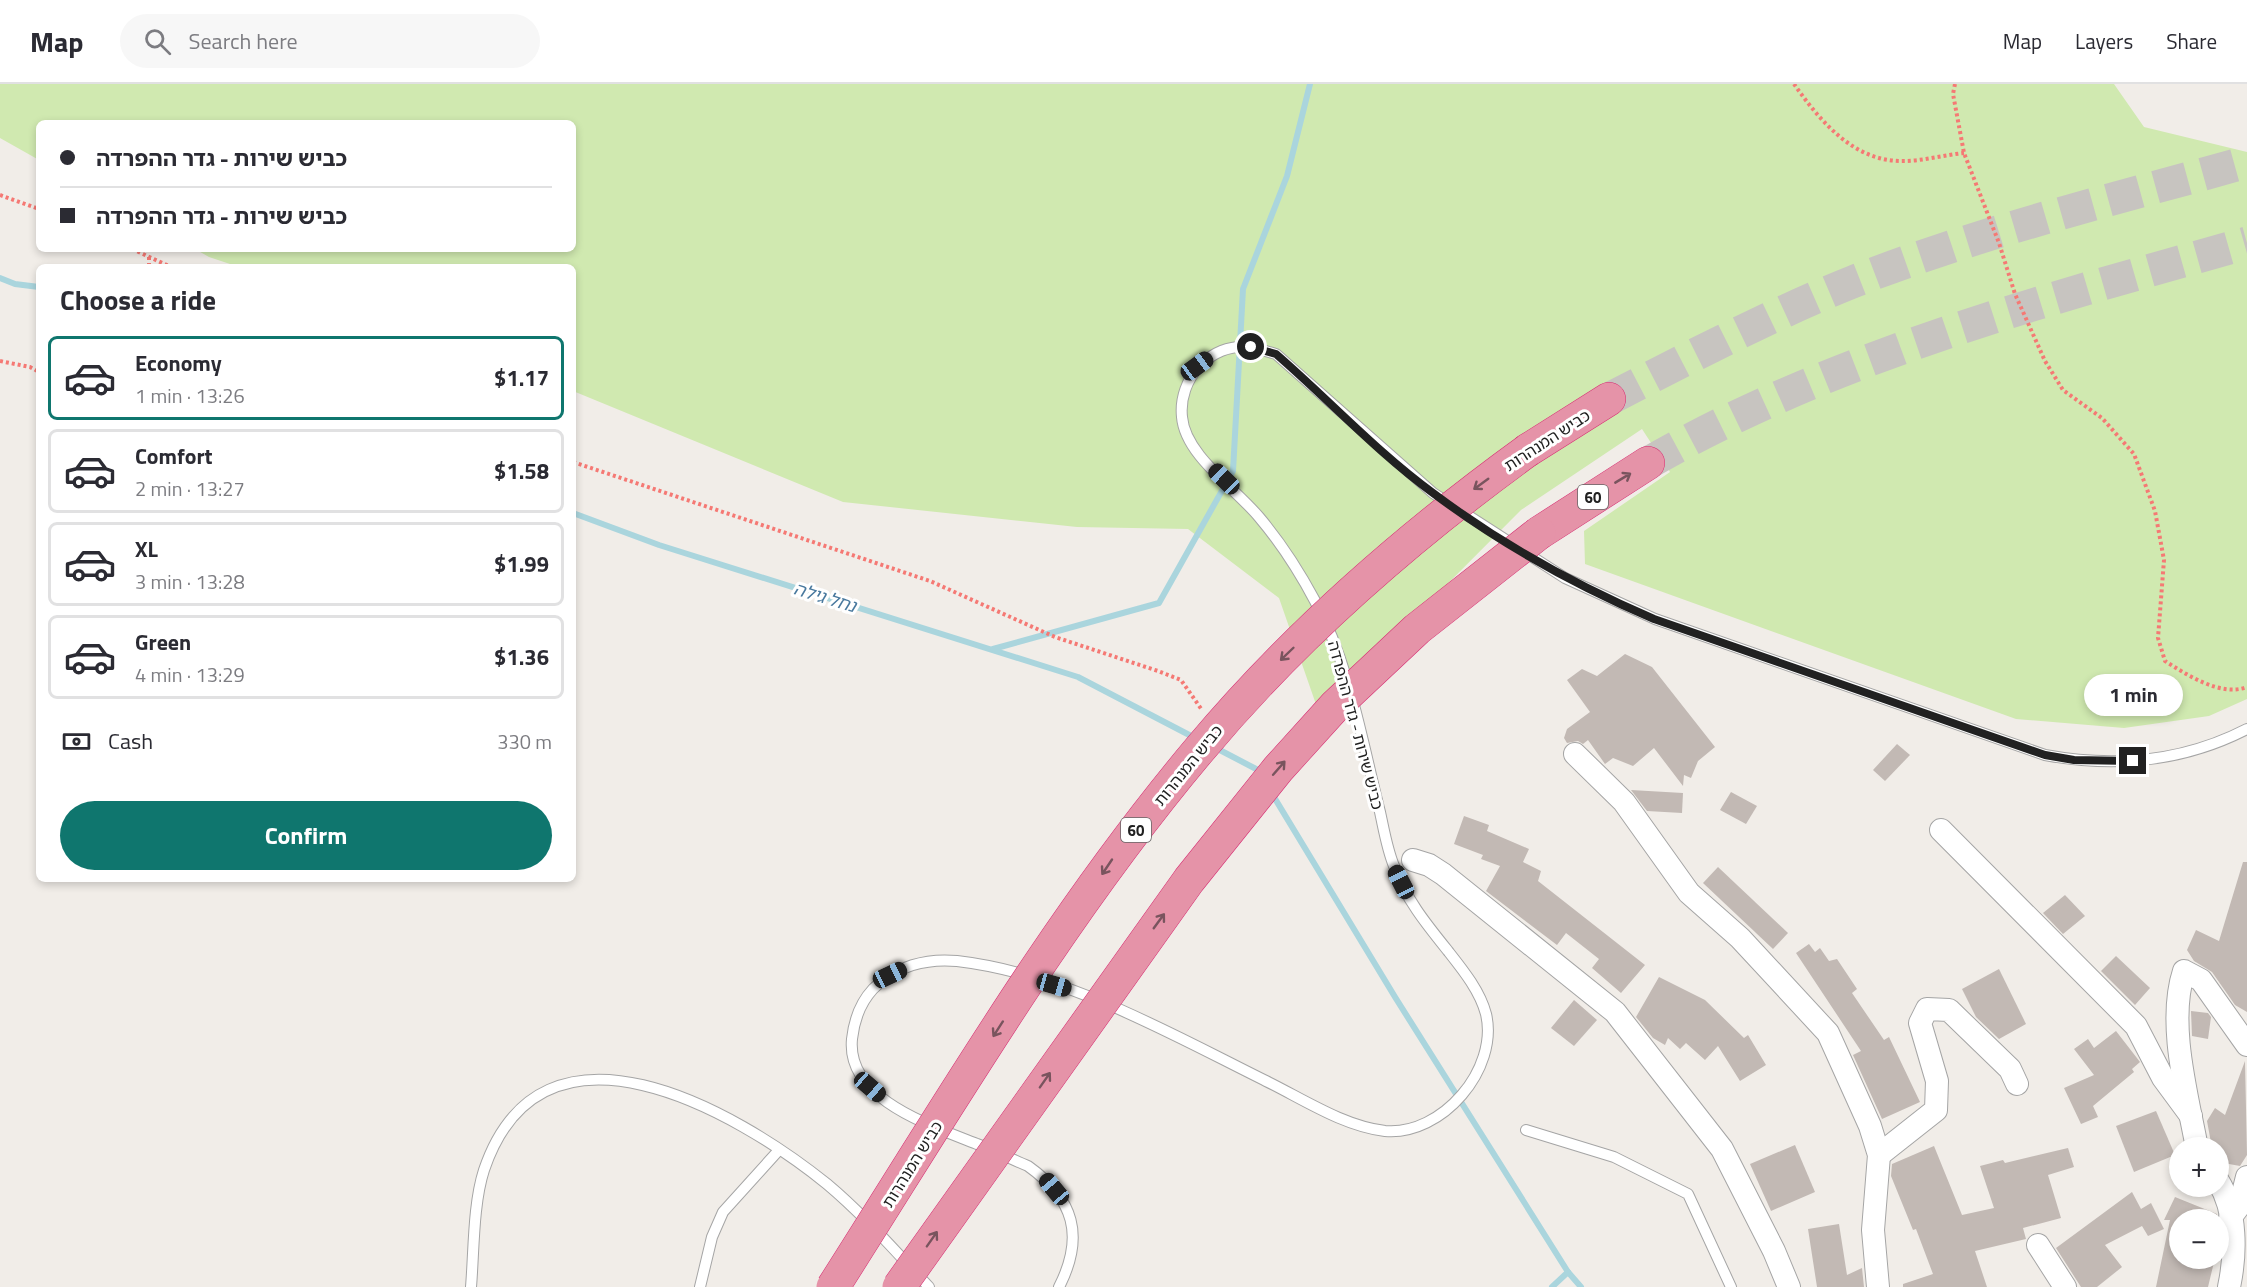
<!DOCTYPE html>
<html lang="en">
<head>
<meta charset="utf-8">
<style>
	body { margin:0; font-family:"Titillium Web","Noto Sans Hebrew",sans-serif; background:#f7f7f7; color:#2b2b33; height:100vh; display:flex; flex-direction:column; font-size:22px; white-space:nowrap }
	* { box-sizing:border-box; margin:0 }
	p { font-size:20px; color:#7c7c81 }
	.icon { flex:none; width:33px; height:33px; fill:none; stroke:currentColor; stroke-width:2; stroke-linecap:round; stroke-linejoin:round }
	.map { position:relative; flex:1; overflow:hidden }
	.drawer { position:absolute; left:36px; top:180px; width:540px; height:618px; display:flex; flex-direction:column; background:#fff; border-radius:9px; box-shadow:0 3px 9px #0003 }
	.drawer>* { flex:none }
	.hud { position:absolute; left:36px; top:36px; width:540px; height:132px; border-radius:9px; box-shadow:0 3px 9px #0003; display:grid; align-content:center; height:132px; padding:0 24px; background:#fff }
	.buttons { position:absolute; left:2169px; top:1053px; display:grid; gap:12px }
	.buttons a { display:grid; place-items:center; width:60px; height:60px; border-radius:50%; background:#fff; box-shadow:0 3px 9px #0003; font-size:30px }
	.end { position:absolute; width:27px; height:27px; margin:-14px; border:8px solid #212121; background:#fff; box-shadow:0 0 0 3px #fff }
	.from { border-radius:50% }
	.bubble { position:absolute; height:42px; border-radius:21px; background:#fff; box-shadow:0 3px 9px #0003; font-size:20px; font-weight:700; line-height:42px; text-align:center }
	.car { position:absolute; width:18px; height:36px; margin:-18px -9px; border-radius:8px; box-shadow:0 0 4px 2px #0007; background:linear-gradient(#222 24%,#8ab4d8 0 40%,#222 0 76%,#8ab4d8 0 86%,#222 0) }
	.hud b { display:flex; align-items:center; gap:21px; height:57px; font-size:22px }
	.hud b+b { border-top:2px solid #e1e1e2 }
	.hud i { width:15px; height:15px; background:#2b2b33 }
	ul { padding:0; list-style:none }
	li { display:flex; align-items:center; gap:18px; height:84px; margin:0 12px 9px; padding:0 12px; border:3px solid #e1e1e2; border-radius:9px }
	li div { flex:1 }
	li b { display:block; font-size:22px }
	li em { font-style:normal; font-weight:700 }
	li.active { border-color:#0f766e }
	li>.icon { width:54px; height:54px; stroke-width:1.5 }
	h2 { padding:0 24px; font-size:27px; line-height:72px }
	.pay { display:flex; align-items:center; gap:15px; height:66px; padding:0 24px; font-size:22px }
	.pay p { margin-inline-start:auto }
	.cta { display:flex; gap:12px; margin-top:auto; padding:12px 24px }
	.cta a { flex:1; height:69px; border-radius:36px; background:#0f766e; color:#fff; font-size:24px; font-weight:700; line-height:69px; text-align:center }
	header { display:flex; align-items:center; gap:36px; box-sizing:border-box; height:84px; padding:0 30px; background:#fff; border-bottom:2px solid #e1e1e2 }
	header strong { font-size:28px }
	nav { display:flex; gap:33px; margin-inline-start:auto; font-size:21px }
	.search { width:420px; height:54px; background:#f7f7f7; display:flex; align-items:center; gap:15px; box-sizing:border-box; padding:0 21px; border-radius:33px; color:#7c7c81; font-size:22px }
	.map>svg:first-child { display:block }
</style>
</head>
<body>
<header>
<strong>Map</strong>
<div class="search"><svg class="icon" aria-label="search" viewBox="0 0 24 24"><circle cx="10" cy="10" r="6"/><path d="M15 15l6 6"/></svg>Search here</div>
<nav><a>Map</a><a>Layers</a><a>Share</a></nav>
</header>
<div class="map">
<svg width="2247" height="1203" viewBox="0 0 2247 1203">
	<rect width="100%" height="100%" fill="#f1ede8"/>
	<!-- grass -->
	<polygon fill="#d0e9b0" points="0,0 2114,0 2144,43 2247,68 2247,615 2209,632 2124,644 2016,635 1585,480 1584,447 1670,388 1642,345 1521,426 1319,629 1279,514 1188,445 1077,443 843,418 573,307 573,183 239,183 209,173 195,165 573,165 573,39 39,39 39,76 0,54"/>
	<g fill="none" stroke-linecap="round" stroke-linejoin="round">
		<!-- stream -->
		<g stroke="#aad5dd" stroke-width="6">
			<polyline points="0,194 15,200 39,203"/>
			<polyline points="573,429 659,461 1078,593 1197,655"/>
			<polyline points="993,565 1159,519 1233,387 1243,205 1287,92 1310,0"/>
			<polyline points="1214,663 1258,686 1261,692"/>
			<polyline points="1271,708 1395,913 1568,1188 1581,1203"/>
			<polyline points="1552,1203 1568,1188"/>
		</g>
	</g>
	<!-- building -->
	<g fill="#c2b9b4">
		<polygon points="1625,570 1652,583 1715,663 1698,677 1691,694 1684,691 1683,702 1654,664 1633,682 1613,674 1605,680 1588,656 1583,660 1578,657 1567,659 1564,654 1567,645 1590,628 1567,596 1582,585 1597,592"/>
		<polygon points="1897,660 1910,671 1885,697 1873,686"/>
		<polygon points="1631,706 1683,709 1682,729 1647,727"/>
		<polygon points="1731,708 1757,722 1746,740 1720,726"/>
		<polygon points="1464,732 1489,741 1487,747 1529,765 1523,778 1541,787 1538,797 1645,881 1621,909 1592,884 1599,875 1566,849 1557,861 1486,807 1500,782 1481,775 1483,771 1454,760"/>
		<polygon points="2243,778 2247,778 2247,928 2235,921 2212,888 2194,877 2187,866 2196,846 2219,857"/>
		<polygon points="1718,783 1788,849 1773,865 1703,799"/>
		<polygon points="2065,811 2085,832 2063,850 2043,829"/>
		<polygon points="1809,860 1815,868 1820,864 1829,877 1837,875 1857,905 1852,909 1884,956 1889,953 1920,1018 1882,1035 1853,971 1861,967 1796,869"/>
		<polygon points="2116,872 2150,904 2135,921 2101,887"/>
		<polygon points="1999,885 2026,940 1999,955 1976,933 1962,905"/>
		<polygon points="1659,893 1705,916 1744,954 1748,951 1766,981 1740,997 1718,962 1705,976 1686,959 1680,965 1668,954 1665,961 1653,954 1636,933"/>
		<polygon points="1574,916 1597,936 1574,962 1551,944"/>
		<polygon points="2191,927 2208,929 2211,933 2208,955 2192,952"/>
		<polygon points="2116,947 2140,978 2132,985 2134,988 2093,1022 2098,1033 2081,1040 2064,1004 2094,991 2074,965 2088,955 2094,964"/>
		<polygon points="2245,977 2247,1071 2240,1082 2218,1078 2218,1064 2212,1064 2207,1037 2215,1024 2225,1031"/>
		<polygon points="2156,1027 2175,1071 2134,1088 2116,1042"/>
		<polygon points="1795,1061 1815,1108 1771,1127 1750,1080"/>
		<polygon points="1934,1062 1962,1131 1994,1124 1980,1082 2003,1076 2005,1079 2068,1064 2074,1083 2048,1091 2061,1134 2023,1144 2026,1155 1975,1167 1987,1203 1903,1203 1903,1200 1933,1190 1916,1145 1913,1146 1891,1092 1892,1080"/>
		<polygon points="2132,1108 2141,1125 2151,1119 2164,1145 2148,1152 2142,1142 2105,1161 2122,1183 2097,1203 2081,1203 2056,1164"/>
		<polygon points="2175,1113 2217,1130 2217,1136 2180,1136 2180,1174 2215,1174 2208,1203 2156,1203 2170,1136 2164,1136"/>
		<polygon points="1839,1140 1847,1191 1862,1184 1864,1203 1817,1203 1808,1145"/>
	</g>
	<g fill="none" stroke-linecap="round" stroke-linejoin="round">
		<!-- highway-tunnel -->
		<g stroke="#c7c4c0" stroke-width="33" stroke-dasharray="33 16" stroke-linecap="butt">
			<path d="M1609,315C1690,273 1770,231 1855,197C1982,147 2116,115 2247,78"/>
			<path d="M1648,379C1834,272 2042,217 2247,159"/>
		</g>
		<defs>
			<g id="lane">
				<polyline points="1526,1046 1614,1073 1688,1110 1731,1203"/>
				<path d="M471,1203C474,1167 473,1120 484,1086C542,915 735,1026 827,1100C864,1131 896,1168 929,1203"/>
				<polyline points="700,1203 712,1153 723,1128 779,1066"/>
				<path d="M1059,1203C1085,1152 1074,1115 1028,1082C1011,1075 994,1066 977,1060C933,1042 846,1016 852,955C854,937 860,919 873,905C895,882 927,874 957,877C1067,890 1169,949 1266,997C1303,1015 1343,1042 1385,1047C1442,1052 1499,985 1486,930C1480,907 1463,886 1448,867C1427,841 1405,814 1394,782C1387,765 1384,746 1380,728C1362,658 1350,581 1315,517C1299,487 1281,459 1259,433C1235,404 1185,371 1182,333C1178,295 1210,259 1249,263C1258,264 1268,268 1276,270L1433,409L1565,494L1655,535L2045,671C2115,684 2183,678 2247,645"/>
			</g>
			<g id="street">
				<polyline points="1575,670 1624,718 1689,809 1740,854 1828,949 1870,1042 1879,1071 1873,1146 1878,1203"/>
				<polyline points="1941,746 2136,942 2163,994 2191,1032"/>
				<polyline points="1413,776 1429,781 1443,790 1615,928 1722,1065 1774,1167 1789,1203"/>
				<path d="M2197,1064C2187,1010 2167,939 2184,887L2201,896L2247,961"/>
				<polyline points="1879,1071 1936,1026 1937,997 1920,939 1927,925 1949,926 2010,985 2017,1000"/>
				<path d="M2218,1097C2237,1127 2236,1170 2229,1203"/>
				<polyline points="2230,1134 2240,1121 2247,1093"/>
				<polyline points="2038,1161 2065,1203"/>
			</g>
			<g id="highway">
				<polyline points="1528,366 1609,315"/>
				<polyline points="1539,449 1648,379"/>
			</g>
		</defs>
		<!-- lane casing -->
		<use href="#lane" stroke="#a5a5a5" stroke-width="12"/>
		<!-- street casing -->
		<use href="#street" stroke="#a5a5a5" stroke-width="24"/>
		<!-- highway casing -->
		<use href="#highway" stroke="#d62e73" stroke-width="34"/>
		<!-- path -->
		<g stroke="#f57974" stroke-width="4" stroke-dasharray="3 3" stroke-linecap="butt">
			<path d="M1794,0C1820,37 1854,78 1903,77C1923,77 1944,71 1964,69"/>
			<path d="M1955,0L1953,10L1964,69L1999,159L2015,210L2045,277L2063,306L2102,334L2134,370L2155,427L2164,476L2158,554L2165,577C2187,591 2221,613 2247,603"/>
			<polyline points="0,111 39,125"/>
			<polyline points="132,165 171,183"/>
			<polyline points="149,173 149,183"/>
			<polyline points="0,277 30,283 39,288"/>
			<polyline points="573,378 930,497 1055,553 1158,587 1181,596 1202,626"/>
		</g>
		<!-- lane -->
		<use href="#lane" stroke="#fff" stroke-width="10"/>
		<!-- street -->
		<use href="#street" stroke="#fff" stroke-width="22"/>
		<!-- highway -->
		<use href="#highway" stroke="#e593a8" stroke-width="33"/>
		<defs>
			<g id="highway-bridge">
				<path d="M833,1203C949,1021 1060,831 1199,666C1295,551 1408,453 1528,366"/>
				<polyline points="899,1203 1189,796 1278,685 1335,622 1417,545 1539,449"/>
			</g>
		</defs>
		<!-- highway-bridge casing -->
		<use href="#highway-bridge" stroke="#d62e73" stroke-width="34" stroke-linecap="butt"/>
		<!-- highway-bridge -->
		<use href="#highway-bridge" stroke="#e593a8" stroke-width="33"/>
	</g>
	<!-- one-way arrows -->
	<defs><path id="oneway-shaft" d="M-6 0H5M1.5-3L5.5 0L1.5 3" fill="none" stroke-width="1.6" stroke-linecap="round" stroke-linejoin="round" transform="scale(1.5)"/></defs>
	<g stroke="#79545e">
		<use href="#oneway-shaft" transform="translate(1623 394) rotate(-31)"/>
		<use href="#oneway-shaft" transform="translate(1481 400) rotate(144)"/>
		<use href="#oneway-shaft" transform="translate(1287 570) rotate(136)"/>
		<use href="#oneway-shaft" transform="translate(1279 684) rotate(-49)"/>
		<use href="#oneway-shaft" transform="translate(1107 783) rotate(124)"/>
		<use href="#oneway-shaft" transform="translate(1159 837) rotate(-54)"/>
		<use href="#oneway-shaft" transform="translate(998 945) rotate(123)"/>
		<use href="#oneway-shaft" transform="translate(1045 996) rotate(-55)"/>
		<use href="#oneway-shaft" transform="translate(932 1155) rotate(-55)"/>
	</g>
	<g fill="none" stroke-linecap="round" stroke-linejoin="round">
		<!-- route -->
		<path stroke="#212121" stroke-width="8" d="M1251,263L1276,270C1329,316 1377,368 1433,409C1501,460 1577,502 1654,535L2045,671L2074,676L2133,677"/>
	</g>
	<g text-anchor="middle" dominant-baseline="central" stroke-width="6" stroke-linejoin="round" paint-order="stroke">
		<!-- shield labels -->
		<g fill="#fff" stroke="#646464" stroke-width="1.5">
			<rect x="1578" y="401" width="30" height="24" rx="4.5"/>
			<rect x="1121" y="734" width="30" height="24" rx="4.5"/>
		</g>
		<g font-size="15" font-weight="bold" fill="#212121">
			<text x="1593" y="413">60</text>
			<text x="1136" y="746">60</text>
		</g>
		<!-- street labels -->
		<g font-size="16" fill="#212121" stroke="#fff">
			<text transform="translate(1547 356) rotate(-33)">כביש המנהרות</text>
			<text transform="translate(1356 641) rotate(75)">כביש שירות - גדר ההפרדה</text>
			<text transform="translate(1188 681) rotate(-51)">כביש המנהרות</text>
			<text transform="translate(912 1080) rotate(-58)">כביש המנהרות</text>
		</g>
		<!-- water labels -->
		<g font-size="18" font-style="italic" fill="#49799e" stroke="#fff">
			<text transform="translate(825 513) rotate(17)">נחל גילה</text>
		</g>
	</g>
</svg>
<div class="buttons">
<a>+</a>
<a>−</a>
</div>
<i class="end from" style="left:1251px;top:263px"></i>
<i class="end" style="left:2133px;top:677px"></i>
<div class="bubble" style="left:2084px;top:590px;width:99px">1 min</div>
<i class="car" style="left:1197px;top:282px;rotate:54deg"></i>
<i class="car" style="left:1224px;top:395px;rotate:314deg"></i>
<i class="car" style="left:1401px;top:798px;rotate:333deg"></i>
<i class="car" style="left:890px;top:891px;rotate:65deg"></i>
<i class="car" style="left:1054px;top:901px;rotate:106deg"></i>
<i class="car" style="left:870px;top:1003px;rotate:131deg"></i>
<i class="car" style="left:1054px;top:1105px;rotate:320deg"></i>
<div class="hud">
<b><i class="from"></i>כביש שירות - גדר ההפרדה</b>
<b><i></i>כביש שירות - גדר ההפרדה</b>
</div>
<section class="drawer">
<h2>Choose a ride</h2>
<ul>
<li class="active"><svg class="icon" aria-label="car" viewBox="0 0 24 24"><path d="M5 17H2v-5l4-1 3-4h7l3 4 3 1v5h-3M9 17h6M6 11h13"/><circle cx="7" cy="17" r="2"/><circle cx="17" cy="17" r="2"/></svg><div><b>Economy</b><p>1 min · 13:26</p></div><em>$1.17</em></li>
<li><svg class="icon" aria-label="car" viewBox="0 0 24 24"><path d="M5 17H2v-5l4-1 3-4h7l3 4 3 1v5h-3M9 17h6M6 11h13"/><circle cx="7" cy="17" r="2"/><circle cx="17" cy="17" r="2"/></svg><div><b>Comfort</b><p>2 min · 13:27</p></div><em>$1.58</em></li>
<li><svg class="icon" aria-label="car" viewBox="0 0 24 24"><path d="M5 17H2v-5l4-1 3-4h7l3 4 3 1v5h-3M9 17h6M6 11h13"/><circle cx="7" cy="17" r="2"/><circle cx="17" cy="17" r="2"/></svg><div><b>XL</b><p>3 min · 13:28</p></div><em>$1.99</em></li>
<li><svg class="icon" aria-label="car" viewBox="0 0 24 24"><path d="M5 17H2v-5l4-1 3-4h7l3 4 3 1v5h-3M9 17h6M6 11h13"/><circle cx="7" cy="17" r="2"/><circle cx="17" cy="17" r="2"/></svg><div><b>Green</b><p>4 min · 13:29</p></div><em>$1.36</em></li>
</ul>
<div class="pay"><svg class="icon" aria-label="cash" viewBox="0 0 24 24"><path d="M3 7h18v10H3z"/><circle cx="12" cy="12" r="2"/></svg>Cash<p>330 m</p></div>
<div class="cta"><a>Confirm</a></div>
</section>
</div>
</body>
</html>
